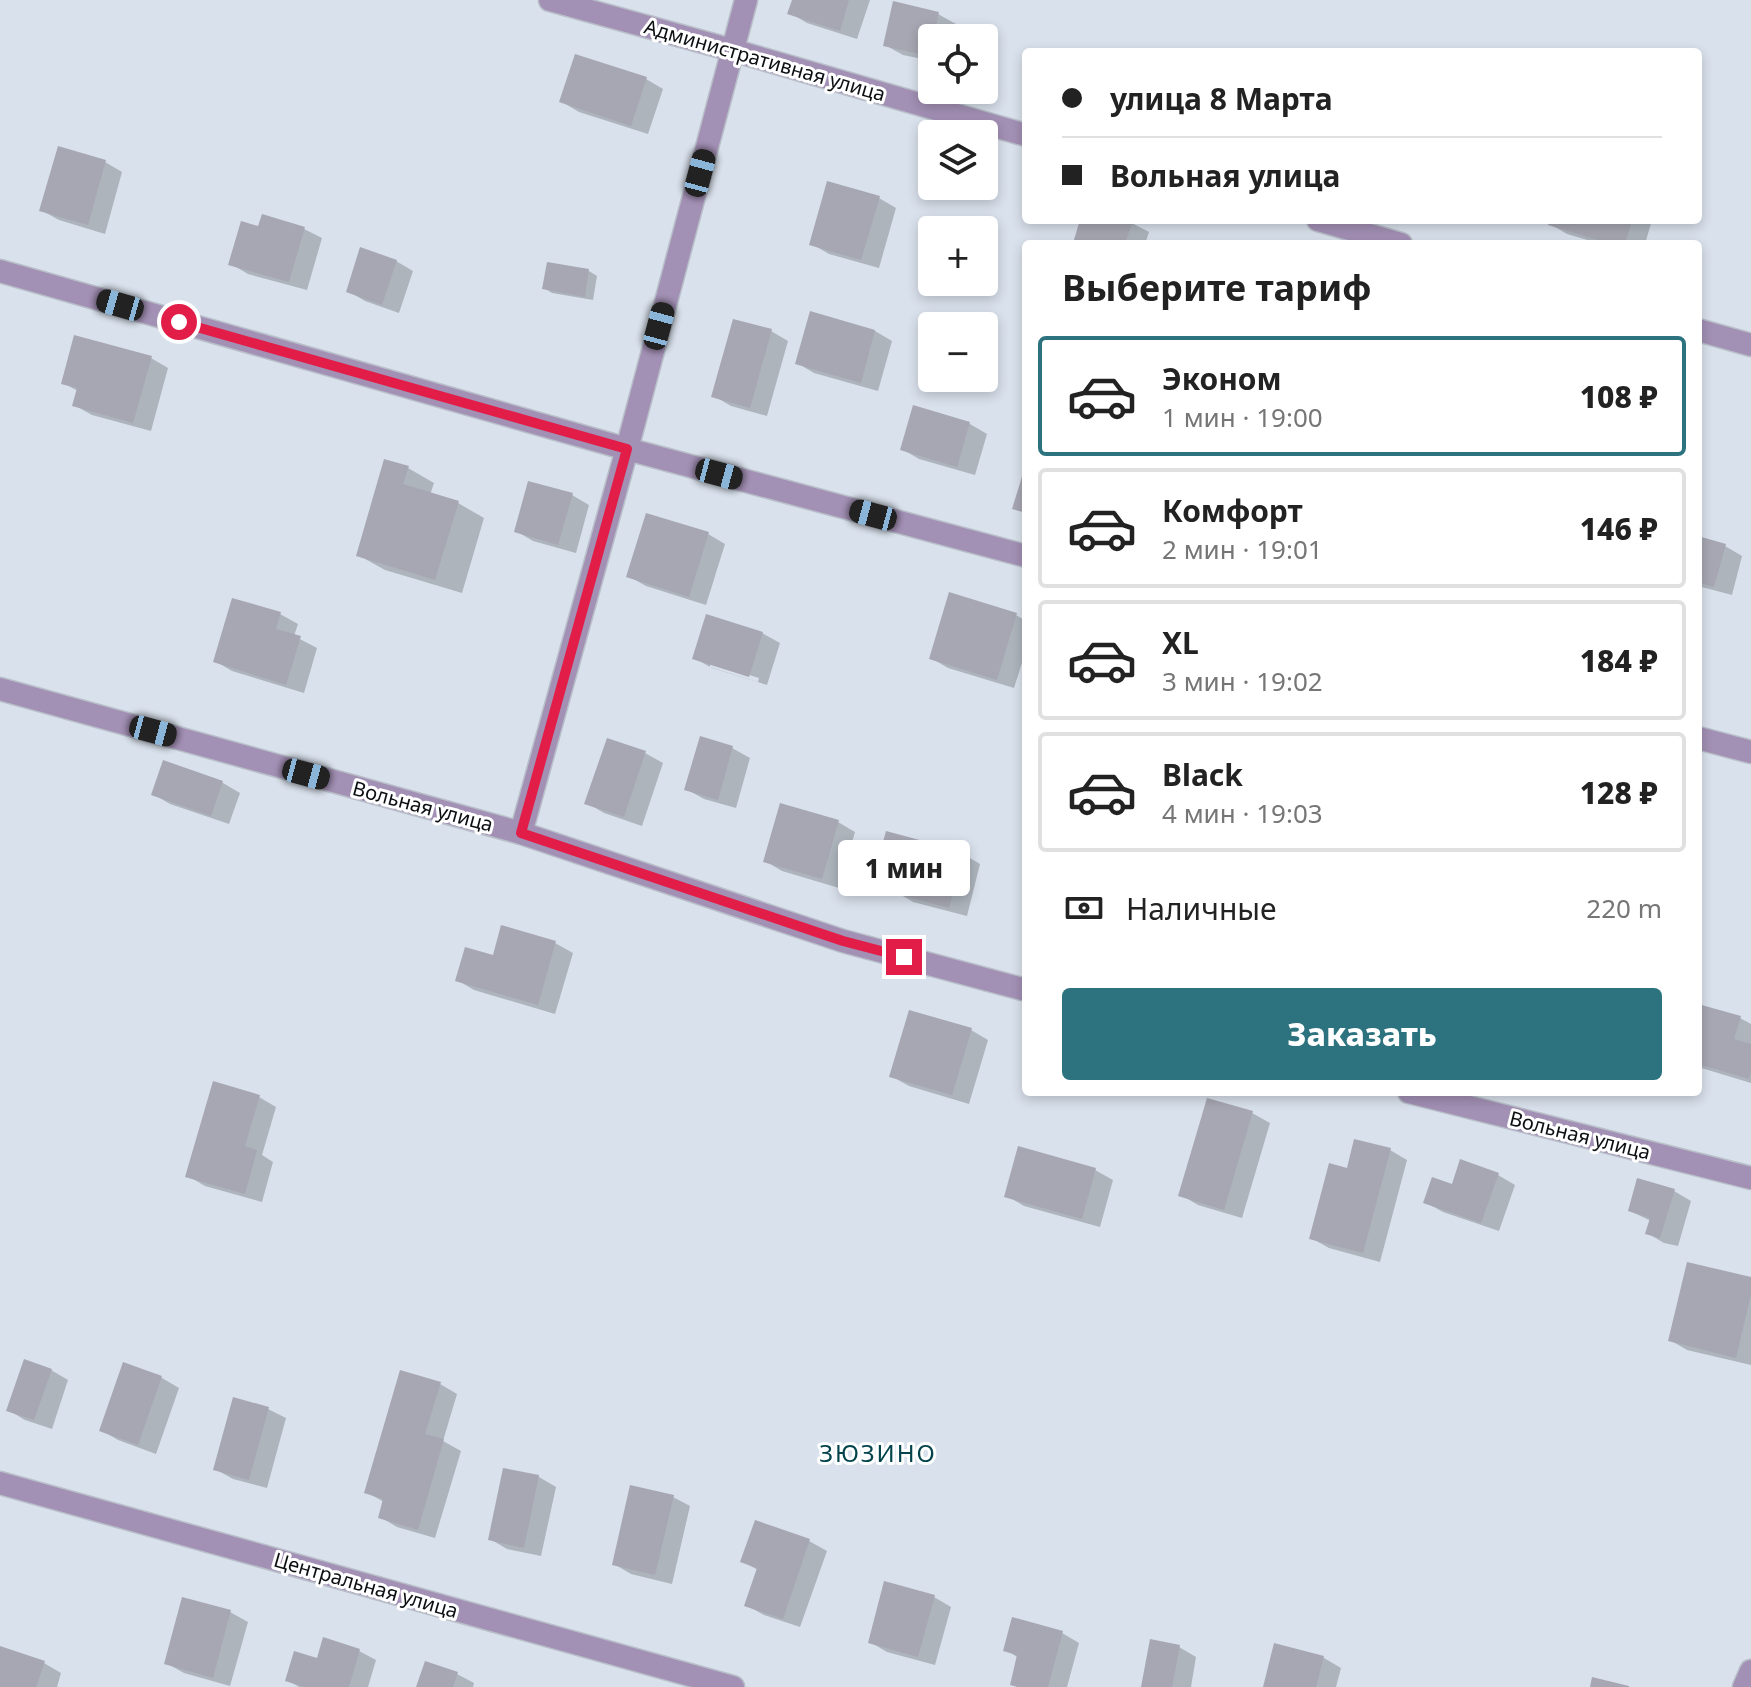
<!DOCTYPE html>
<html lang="ru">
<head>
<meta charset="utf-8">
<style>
	body { margin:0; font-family:"Noto Sans",sans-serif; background:#f6f6f6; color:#222; height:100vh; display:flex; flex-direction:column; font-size:30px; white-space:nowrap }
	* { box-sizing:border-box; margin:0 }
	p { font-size:26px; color:#767676 }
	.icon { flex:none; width:44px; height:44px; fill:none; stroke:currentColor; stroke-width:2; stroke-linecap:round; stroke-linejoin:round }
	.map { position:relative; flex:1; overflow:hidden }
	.side { position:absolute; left:1022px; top:240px; width:680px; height:856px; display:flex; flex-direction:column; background:#fff; border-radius:8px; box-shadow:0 4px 12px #0003 }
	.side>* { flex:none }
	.top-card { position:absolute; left:1022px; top:48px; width:680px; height:176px; border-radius:8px; box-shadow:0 4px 12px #0003; display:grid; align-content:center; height:176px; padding:0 40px; background:#fff }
	.buttons { position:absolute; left:918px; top:24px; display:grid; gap:16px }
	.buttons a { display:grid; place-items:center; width:80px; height:80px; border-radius:8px; background:#fff; box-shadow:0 4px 12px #0003; font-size:40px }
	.end { position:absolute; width:36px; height:36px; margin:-18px; border:10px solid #e11d48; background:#fff; box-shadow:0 0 0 4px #fff }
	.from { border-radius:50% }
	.bubble { position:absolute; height:56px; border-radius:8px; background:#fff; box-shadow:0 4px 12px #0003; font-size:26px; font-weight:800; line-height:56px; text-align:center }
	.car { position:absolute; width:24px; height:48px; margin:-24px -12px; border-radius:10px; box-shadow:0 0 6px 2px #0007; background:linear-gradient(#222 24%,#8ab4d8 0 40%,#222 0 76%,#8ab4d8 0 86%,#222 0) }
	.top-card b { display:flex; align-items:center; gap:28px; height:76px; font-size:30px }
	.top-card b+b { border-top:2px solid #e0e0e0 }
	.top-card i { width:20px; height:20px; background:#222 }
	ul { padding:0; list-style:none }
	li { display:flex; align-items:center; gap:24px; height:120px; margin:0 16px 12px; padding:0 24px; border:4px solid #e0e0e0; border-radius:8px }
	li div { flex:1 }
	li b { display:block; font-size:30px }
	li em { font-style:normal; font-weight:800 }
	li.selected { border-color:#2c737f }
	li>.icon { width:72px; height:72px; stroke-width:1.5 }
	h2 { padding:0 40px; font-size:36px; line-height:96px }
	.pay { display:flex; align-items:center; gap:20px; height:88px; padding:0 40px; font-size:30px }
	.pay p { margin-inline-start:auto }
	.cta { display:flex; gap:16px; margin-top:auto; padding:16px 40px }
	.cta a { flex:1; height:92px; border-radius:8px; background:#2c737f; color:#fff; font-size:32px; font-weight:800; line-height:92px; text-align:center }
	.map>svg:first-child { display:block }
</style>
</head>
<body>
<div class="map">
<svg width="1751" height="1687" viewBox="0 0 1751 1687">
	<rect width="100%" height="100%" fill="#d9e1ec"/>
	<!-- shadow -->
	<g fill="#0003" fill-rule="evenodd">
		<polygon points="794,0 870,0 857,39 807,23 790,13"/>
		<polygon points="938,14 956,24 952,38 932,38 932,61 903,55 885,45"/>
		<polygon points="646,79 663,89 648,134 579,112 562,102"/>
		<polygon points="105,162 122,172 105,234 59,220 41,210"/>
		<polygon points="879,198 896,208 879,268 829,254 812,244"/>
		<polygon points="1082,220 1126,220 1149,232 1145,244 1078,244"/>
		<polygon points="1551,220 1652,220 1645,244 1601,244 1567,234 1550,224"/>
		<polygon points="304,229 322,238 307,290 248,274 231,264"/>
		<polygon points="396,261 413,271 399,313 365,301 348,291"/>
		<polygon points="589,271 597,276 593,300 552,293 544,288"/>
		<polygon points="811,313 875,331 892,341 878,391 814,373 797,363"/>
		<polygon points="771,331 788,341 767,416 731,406 714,396"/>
		<polygon points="151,358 168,368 151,431 92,415 74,405 78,391 63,383"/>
		<polygon points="914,407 970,424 987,434 975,475 919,459 902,449"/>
		<polygon points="408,468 434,483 430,495 458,503 484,518 462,593 385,570 358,555"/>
		<polygon points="572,495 589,505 576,553 533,541 516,531"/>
		<polygon points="708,534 725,544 706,605 646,586 628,576"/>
		<polygon points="1698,538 1725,546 1742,556 1732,595 1698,586"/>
		<polygon points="280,614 298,624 294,636 317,648 304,693 232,671 215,661"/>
		<polygon points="1016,615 1026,621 1026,650 1014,688 948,668 931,658"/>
		<path d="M762,633L780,643L767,685L712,668L694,658ZM710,663L759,678L758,682L710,667Z"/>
		<polygon points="608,740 645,753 663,763 642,826 604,813 587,803"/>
		<polygon points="732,748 750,758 736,808 704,799 686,789"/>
		<polygon points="165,762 223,783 240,793 229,824 170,804 153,794"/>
		<polygon points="838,822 855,832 839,888 782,871 765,861"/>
		<polygon points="963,854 980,864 967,916 913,902 896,892 897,885 876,874"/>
		<polygon points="555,943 573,953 555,1014 474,990 457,980 494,958"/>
		<polygon points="1698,1006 1740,1018 1751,1024 1751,1083 1698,1067"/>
		<polygon points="971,1030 988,1040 969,1104 909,1086 891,1076"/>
		<polygon points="259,1097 276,1107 262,1155 273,1162 262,1202 205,1186 188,1176"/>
		<polygon points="1208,1100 1252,1113 1270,1123 1242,1218 1198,1205 1181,1195"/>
		<polygon points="1390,1150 1407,1160 1380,1262 1329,1248 1311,1238 1348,1170"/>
		<polygon points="1095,1170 1113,1180 1100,1227 1024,1206 1007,1196"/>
		<polygon points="1498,1175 1515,1185 1499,1231 1443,1212 1425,1202"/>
		<polygon points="1674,1191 1691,1201 1678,1246 1664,1243 1647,1233 1651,1221 1630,1211"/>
		<polygon points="1751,1279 1751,1365 1687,1350 1670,1340"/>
		<polygon points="124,1365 162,1378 179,1388 156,1454 118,1440 101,1430"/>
		<polygon points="51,1370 68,1380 52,1429 25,1420 8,1410"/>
		<polygon points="440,1384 457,1394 443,1441 461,1451 435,1538 397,1527 380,1517 384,1502 366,1492"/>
		<polygon points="268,1409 286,1418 267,1488 233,1479 215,1469"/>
		<polygon points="504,1470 539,1477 556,1487 541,1556 507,1549 490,1539"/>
		<polygon points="673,1497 690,1506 672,1584 631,1574 614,1564"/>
		<polygon points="809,1541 827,1551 800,1627 764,1615 746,1605 758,1570 743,1562"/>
		<polygon points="934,1597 951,1607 935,1665 887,1652 870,1642"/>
		<polygon points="184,1600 230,1612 248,1622 230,1686 184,1673 166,1663"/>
		<polygon points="1062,1633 1079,1643 1067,1687 1017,1687 1012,1684 1019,1658 1006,1650"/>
		<polygon points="1276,1646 1324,1658 1341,1668 1336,1687 1265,1687"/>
		<polygon points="1179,1647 1196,1657 1191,1687 1143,1687"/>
		<polygon points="0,1648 44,1663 61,1673 57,1687 0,1687"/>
		<polygon points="359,1651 376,1660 368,1687 299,1687 287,1680"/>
		<polygon points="457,1674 474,1683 473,1687 418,1687"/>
	</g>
	<!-- building -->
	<g fill="#a6a7b2">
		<polygon points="792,0 849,0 840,31 787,14"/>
		<polygon points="893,1 939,12 929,56 883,46"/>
		<polygon points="575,54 647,77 631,126 559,102"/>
		<polygon points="58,146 106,160 88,225 39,211"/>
		<polygon points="827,181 880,196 861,260 809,245"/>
		<polygon points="262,214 305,227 289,282 228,265 241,221 258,226"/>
		<polygon points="1080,220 1133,220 1125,244 1075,244 1073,243"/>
		<polygon points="1549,220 1632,220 1625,244 1611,244 1548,225"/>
		<polygon points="360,247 397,260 382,305 346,292"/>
		<polygon points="547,262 589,269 585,297 542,289"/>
		<polygon points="810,311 875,330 861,383 795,364"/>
		<polygon points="733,319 772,329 750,408 711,397"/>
		<polygon points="74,335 152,356 133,423 72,406 77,388 61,384"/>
		<polygon points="913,405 970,422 957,467 900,450"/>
		<polygon points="384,459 409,466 403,484 459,501 435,580 356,556"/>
		<polygon points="1025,467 1026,467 1026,513 1012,509"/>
		<polygon points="528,481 573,493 558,545 514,532"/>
		<polygon points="646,513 709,532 689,597 626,577"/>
		<polygon points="1698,536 1726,544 1714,587 1698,582"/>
		<polygon points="949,592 1017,613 997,680 929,659"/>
		<polygon points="232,598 281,612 276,629 301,636 286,685 213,662"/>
		<polygon points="706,614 763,632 749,677 692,659"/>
		<polygon points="700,736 733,746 718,800 684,790"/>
		<polygon points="607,738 646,751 624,817 584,804"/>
		<polygon points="163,760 223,781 211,816 151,795"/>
		<polygon points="780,803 839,820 822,879 763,862"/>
		<polygon points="886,831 964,852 949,908 893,893 896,882 874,875"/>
		<polygon points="501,925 556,941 538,1005 455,981 465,947 493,955"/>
		<polygon points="1698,1004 1741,1016 1734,1039 1751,1044 1751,1071 1749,1079 1698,1064"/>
		<polygon points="909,1010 972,1028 952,1095 889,1077"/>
		<polygon points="213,1081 260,1095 245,1146 257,1150 245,1194 185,1177"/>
		<polygon points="1207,1098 1253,1111 1224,1210 1178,1196"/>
		<polygon points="1354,1139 1391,1148 1363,1253 1309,1239 1329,1163 1347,1168"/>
		<polygon points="1018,1146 1096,1168 1082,1219 1004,1197"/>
		<polygon points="1460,1159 1499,1173 1481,1223 1423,1203 1432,1177 1452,1184"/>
		<polygon points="1637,1178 1675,1189 1660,1238 1645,1234 1650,1218 1628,1211"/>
		<polygon points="1687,1262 1751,1277 1751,1294 1736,1358 1668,1341"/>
		<polygon points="24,1359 52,1369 34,1420 6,1411"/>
		<polygon points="123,1362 162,1376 138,1445 99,1431"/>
		<polygon points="400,1370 441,1382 425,1434 444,1439 418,1530 378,1518 383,1499 364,1493"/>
		<polygon points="233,1397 269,1407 249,1480 213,1470"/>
		<polygon points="503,1468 539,1475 524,1548 488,1540"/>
		<polygon points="630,1485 674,1495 655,1575 612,1565"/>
		<polygon points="755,1520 810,1539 783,1619 744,1606 757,1568 740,1562"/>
		<polygon points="884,1581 935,1595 918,1657 868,1643"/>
		<polygon points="182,1597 231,1610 213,1678 164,1664"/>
		<polygon points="1012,1617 1063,1631 1048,1687 1018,1687 1010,1685 1017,1655 1003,1651"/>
		<polygon points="323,1637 360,1649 349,1687 305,1687 285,1681 294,1651 317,1658"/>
		<polygon points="1150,1639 1180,1645 1172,1687 1141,1687"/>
		<polygon points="1274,1643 1324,1656 1316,1687 1263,1687"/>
		<polygon points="0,1646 45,1661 36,1687 0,1687"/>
		<polygon points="425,1661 458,1672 453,1687 416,1687"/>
		<polygon points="1592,1677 1629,1686 1629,1687 1590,1687"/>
	</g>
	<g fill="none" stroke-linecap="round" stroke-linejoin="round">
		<defs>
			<g id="minor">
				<polyline points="550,0 732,50 1026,135"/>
				<polyline points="1318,220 1401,244"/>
				<polyline points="0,271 627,449 1026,556"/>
				<polyline points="1698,330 1751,345"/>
				<polyline points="0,689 521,833 843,941 1026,990"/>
				<polyline points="1698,738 1751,752"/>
				<polyline points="521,833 627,449 746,0"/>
				<polyline points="1409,1092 1751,1178"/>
				<polyline points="0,1483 733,1687"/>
				<polyline points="1744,1687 1751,1671"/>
			</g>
		</defs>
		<!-- minor casing -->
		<use href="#minor" stroke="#b8bfc9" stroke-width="25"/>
		<!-- minor -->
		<use href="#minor" stroke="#a390b5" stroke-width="22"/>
	</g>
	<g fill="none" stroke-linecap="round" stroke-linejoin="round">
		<!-- route -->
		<polyline stroke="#e11d48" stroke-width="10" points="179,322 627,449 521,833 843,941 904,957"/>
	</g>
	<g text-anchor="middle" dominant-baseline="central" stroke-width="6" stroke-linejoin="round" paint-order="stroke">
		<!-- street labels -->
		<g font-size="20" fill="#0c0f12" stroke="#fff">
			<text transform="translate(765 60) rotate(16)">Административная улица</text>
			<text transform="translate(423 806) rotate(15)">Вольная улица</text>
			<text transform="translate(1580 1135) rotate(14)">Вольная улица</text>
			<text transform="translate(366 1585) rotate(16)">Центральная улица</text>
		</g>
		<!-- quarter labels -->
		<g font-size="24" letter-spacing="2" fill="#02434c" stroke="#fff">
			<text x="878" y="1452">ЗЮЗИНО</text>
		</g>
	</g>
</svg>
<div class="buttons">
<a><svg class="icon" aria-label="locate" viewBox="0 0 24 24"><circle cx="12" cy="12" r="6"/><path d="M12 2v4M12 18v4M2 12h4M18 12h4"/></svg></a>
<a><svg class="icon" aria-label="layers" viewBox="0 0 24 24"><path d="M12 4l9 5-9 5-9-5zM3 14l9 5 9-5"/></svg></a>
<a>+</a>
<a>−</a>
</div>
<i class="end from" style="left:179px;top:322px"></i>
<i class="end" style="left:904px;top:957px"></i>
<div class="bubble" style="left:838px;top:840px;width:132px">1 мин</div>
<i class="car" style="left:700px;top:173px;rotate:15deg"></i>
<i class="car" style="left:120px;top:305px;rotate:286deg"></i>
<i class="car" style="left:659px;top:326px;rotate:15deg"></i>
<i class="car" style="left:719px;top:474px;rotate:105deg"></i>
<i class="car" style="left:873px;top:515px;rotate:285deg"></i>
<i class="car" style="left:153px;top:731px;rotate:105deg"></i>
<i class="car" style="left:306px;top:774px;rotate:105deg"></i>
<div class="top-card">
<b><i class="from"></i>улица 8 Марта</b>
<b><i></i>Вольная улица</b>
</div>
<section class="side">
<h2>Выберите тариф</h2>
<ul>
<li class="selected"><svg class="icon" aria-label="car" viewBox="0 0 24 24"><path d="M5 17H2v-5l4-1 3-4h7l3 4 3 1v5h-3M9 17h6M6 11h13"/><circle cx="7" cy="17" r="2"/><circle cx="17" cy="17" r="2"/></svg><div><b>Эконом</b><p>1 мин · 19:00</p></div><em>108 ₽</em></li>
<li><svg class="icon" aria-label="car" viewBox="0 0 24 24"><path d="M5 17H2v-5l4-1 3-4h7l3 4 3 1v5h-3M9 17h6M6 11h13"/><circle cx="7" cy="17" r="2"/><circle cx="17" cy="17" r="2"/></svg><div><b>Комфорт</b><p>2 мин · 19:01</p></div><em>146 ₽</em></li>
<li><svg class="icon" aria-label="car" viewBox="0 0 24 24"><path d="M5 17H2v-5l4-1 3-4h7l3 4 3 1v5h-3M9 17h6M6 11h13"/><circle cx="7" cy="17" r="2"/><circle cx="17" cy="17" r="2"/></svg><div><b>XL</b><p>3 мин · 19:02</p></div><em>184 ₽</em></li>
<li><svg class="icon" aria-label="car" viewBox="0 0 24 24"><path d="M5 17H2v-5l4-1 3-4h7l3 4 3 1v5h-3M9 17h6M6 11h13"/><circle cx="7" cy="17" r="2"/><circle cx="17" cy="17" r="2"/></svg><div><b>Black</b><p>4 мин · 19:03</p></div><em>128 ₽</em></li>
</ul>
<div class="pay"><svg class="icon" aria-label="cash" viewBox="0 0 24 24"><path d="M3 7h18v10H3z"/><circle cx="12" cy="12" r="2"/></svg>Наличные<p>220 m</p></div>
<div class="cta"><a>Заказать</a></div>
</section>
</div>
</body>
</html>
